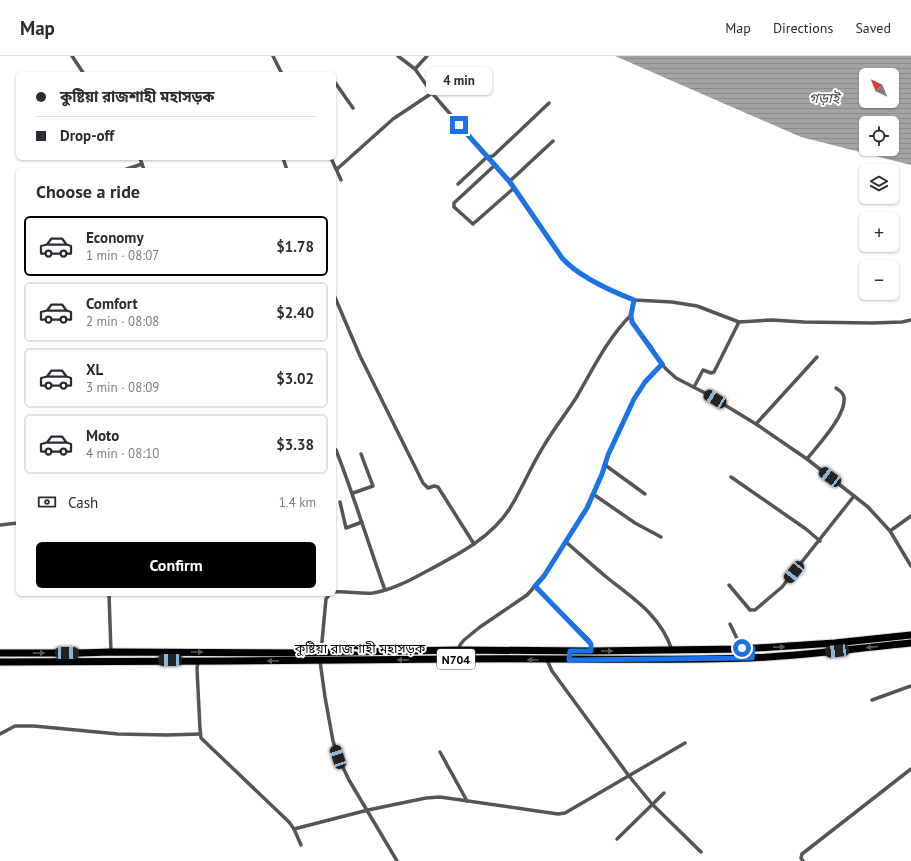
<!DOCTYPE html>
<html lang="en">
<head>
<meta charset="utf-8">
<style>
	body { margin:0; font-family:"PT Sans","Noto Sans Bengali",sans-serif; background:#f7f7f7; color:#2b2b33; height:100vh; display:flex; flex-direction:column; font-size:15px; white-space:nowrap }
	* { box-sizing:border-box; margin:0 }
	p { font-size:13px; color:#7c7c81 }
	.icon { flex:none; width:22px; height:22px; fill:none; stroke:currentColor; stroke-width:2; stroke-linecap:round; stroke-linejoin:round }
	.map { position:relative; flex:1; overflow:hidden }
	.panel { position:absolute; left:16px; top:112px; width:320px; height:428px; display:flex; flex-direction:column; background:#fff; border-radius:6px; box-shadow:0 1px 3px #0004 }
	.panel>* { flex:none }
	.top-card { position:absolute; left:16px; top:16px; width:320px; height:88px; border-radius:6px; box-shadow:0 1px 3px #0004; display:grid; align-content:center; height:88px; padding:0 20px; background:#fff }
	.needle { width:26px; rotate:317deg }
	.tools { position:absolute; left:859px; top:12px; display:grid; gap:8px }
	.tools a { display:grid; place-items:center; width:40px; height:40px; border-radius:6px; background:#fff; box-shadow:0 1px 3px #0004; font-size:20px }
	.end { position:absolute; width:18px; height:18px; margin:-9px; border:5px solid #1a73e8; background:#fff; box-shadow:0 0 0 2px #fff }
	.from { border-radius:50% }
	.bubble { position:absolute; height:28px; border-radius:6px; background:#fff; box-shadow:0 1px 3px #0004; font-size:13px; font-weight:700; line-height:28px; text-align:center }
	.car { position:absolute; width:12px; height:24px; margin:-12px -6px; border-radius:5px; box-shadow:0 0 3px 1px #0007; background:linear-gradient(#222 24%,#8ab4d8 0 40%,#222 0 76%,#8ab4d8 0 86%,#222 0) }
	.top-card b { display:flex; align-items:center; gap:14px; height:38px; font-size:15px }
	.top-card b+b { border-top:1px solid #e1e1e2 }
	.top-card i { width:10px; height:10px; background:#2b2b33 }
	ul { padding:0; list-style:none }
	li { display:flex; align-items:center; gap:12px; height:60px; margin:0 8px 6px; padding:0 12px; border:2px solid #e1e1e2; border-radius:6px }
	li div { flex:1 }
	li b { display:block; font-size:15px }
	li em { font-style:normal; font-weight:700 }
	li.active { border-color:#000 }
	li>.icon { width:36px; height:36px; stroke-width:1.5 }
	h2 { padding:0 20px; font-size:18px; line-height:48px }
	.pay { display:flex; align-items:center; gap:10px; height:44px; padding:0 20px; font-size:15px }
	.pay p { margin-inline-start:auto }
	.button { display:flex; gap:8px; margin-top:auto; padding:8px 20px }
	.button a { flex:1; height:46px; border-radius:6px; background:#000; color:#fff; font-size:16px; font-weight:700; line-height:46px; text-align:center }
	header { display:flex; align-items:center; gap:24px; box-sizing:border-box; height:56px; padding:0 20px; background:#fff; border-bottom:1px solid #e1e1e2 }
	header strong { font-size:19px }
	nav { display:flex; gap:22px; margin-inline-start:auto; font-size:14px }
	.map>svg:first-child { display:block }
</style>
</head>
<body>
<header>
<strong>Map</strong>
<nav><a>Map</a><a>Directions</a><a>Saved</a></nav>
</header>
<div class="map">
<svg width="911" height="805" viewBox="0 0 911 805">
	<defs>
		<pattern id="water-rules" width="6" height="5" patternUnits="userSpaceOnUse"><rect width="6" height="5" fill="#a3a3a3"/><path d="M0 2.5h6" fill="none" stroke="#8b8b8b"/></pattern>
	</defs>
	<rect width="100%" height="100%" fill="#fff"/>
	<!-- water -->
	<path fill="url(#water-rules)" fill-rule="evenodd" d="M615,0H911V109L801,81ZM866,19H892V45H866ZM866,67H892V93H866Z"/>
	<g fill="none" stroke-linecap="round" stroke-linejoin="round">
		<defs>
			<g id="highway">
				<polyline points="0,597 79,597 111,596 299,597 459,594 591,595 742,593 835,587 911,579"/>
				<path d="M0,606C153,606 305,604 458,603C556,602 654,605 751,602C805,600 858,592 911,587"/>
			</g>
		</defs>
		<!-- highway casing -->
		<use href="#highway" stroke="#dbdbdb" stroke-width="9"/>
		<!-- street -->
		<g stroke="#555" stroke-width="3.5">
			<polyline points="72,0 84,18"/>
			<polyline points="273,0 282,18"/>
			<path d="M398,0L415,13L432,37L509,126L562,202C579,221 611,235 634,244L631,259L632,266L651,291L657,302L666,313L676,322L705,337L756,368L807,403L868,451L890,475L911,510"/>
			<polyline points="415,13 427,0"/>
			<polyline points="334,25 353,52"/>
			<polyline points="140,102 144,114"/>
			<polyline points="283,102 287,114"/>
			<polyline points="331,102 341,124"/>
			<polyline points="495,109 454,147 454,151 473,168 514,132"/>
			<polyline points="124,114 142,108"/>
			<polyline points="336,114 393,63 432,37"/>
			<polyline points="509,126 553,85"/>
			<polyline points="458,128 487,101 493,100 549,47"/>
			<polyline points="334,239 360,300 423,427 428,432 434,430 438,431 474,488"/>
			<polyline points="634,244 672,246 697,250 739,266 772,264 804,266 872,267 902,266 911,264"/>
			<polyline points="694,331 703,314 711,317 714,316 739,266"/>
			<polyline points="756,368 817,301"/>
			<path d="M334,392L336,394C354,440 368,487 385,534"/>
			<path d="M807,403C817,390 847,359 844,341C843,336 840,335 836,332"/>
			<polyline points="605,409 645,438"/>
			<polyline points="731,421 806,473 820,485"/>
			<polyline points="353,437 373,430 361,398"/>
			<polyline points="593,438 635,467 661,481"/>
			<polyline points="340,446 346,472 362,466"/>
			<polyline points="0,469 18,467"/>
			<polyline points="890,475 911,460"/>
			<path d="M566,486C581,499 595,512 610,524C636,544 661,561 672,594"/>
			<polyline points="729,529 750,554 755,554 782,531 854,440"/>
			<polyline points="535,531 589,584 591,587 591,595"/>
			<path d="M334,536C347,535 360,538 373,537C393,534 412,523 429,514C459,498 492,481 510,452C522,433 530,412 542,393C552,375 565,359 576,342C593,313 607,283 631,259"/>
			<polyline points="109,538 111,596"/>
			<polyline points="730,568 742,593"/>
			<polyline points="459,594 460,589 464,584 480,571 527,539 544,520 587,452 602,418 608,399 634,343 645,326 663,308"/>
			<polyline points="321,596 326,543 330,538"/>
			<polyline points="547,604 552,615 629,720 652,748 701,796"/>
			<polyline points="198,605 197,613 200,673 201,682 289,766 294,773 301,789"/>
			<polyline points="320,605 325,641 333,685 338,701 349,724 397,805"/>
			<polyline points="872,644 911,630"/>
			<polyline points="0,678 15,670 34,670 118,678 167,679 200,678"/>
			<polyline points="440,696 467,745"/>
			<polyline points="294,773 368,754 426,742 440,741 558,758 565,757 685,687"/>
			<polyline points="617,783 664,737"/>
			<polyline points="803,805 801,802 802,798 911,713"/>
		</g>
		<!-- highway -->
		<use href="#highway" stroke="#000" stroke-width="7"/>
	</g>
	<!-- one-way arrows -->
	<defs><path id="oneway-solid" d="M-6-.8H1V-3.2L6.5 0L1 3.2V.8H-6Z"/></defs>
	<g fill="#595959">
		<use href="#oneway-solid" transform="translate(779 591) rotate(-3)"/>
		<use href="#oneway-solid" transform="translate(872 591) rotate(174)"/>
		<use href="#oneway-solid" transform="translate(607 595) rotate(-1)"/>
		<use href="#oneway-solid" transform="translate(197 596)"/>
		<use href="#oneway-solid" transform="translate(39 597)"/>
		<use href="#oneway-solid" transform="translate(403 604) rotate(179)"/>
		<use href="#oneway-solid" transform="translate(533 604) rotate(-180)"/>
		<use href="#oneway-solid" transform="translate(273 605) rotate(-180)"/>
	</g>
	<g fill="none" stroke-linecap="round" stroke-linejoin="round">
		<!-- route -->
		<path stroke="#1a73e8" stroke-width="5" d="M459,69L510,126L562,202C579,221 611,235 634,244L631,259L632,266L662,308L645,326L634,343L608,399L602,418L587,452L544,520L535,530L591,588V595H570L569,604L752,602L753,592H742"/>
	</g>
	<g text-anchor="middle" dominant-baseline="central" stroke-width="4" stroke-linejoin="round" paint-order="stroke">
		<!-- shield labels -->
		<rect fill="#fff" stroke="#4c4c4c" stroke-width="1" x="437" y="593" width="38" height="20" rx="3"/>
		<g font-size="12" font-weight="bold" fill="#000">
			<text x="456" y="603">N704</text>
		</g>
		<!-- street labels -->
		<g font-size="13" fill="#000" stroke="#fff">
			<text x="360" y="592">কুষ্টিয়া রাজশাহী মহাসড়ক</text>
		</g>
		<!-- water labels -->
		<g font-size="14" font-style="italic" fill="#444" stroke="#fff">
			<text x="824" y="42">গড়াই</text>
		</g>
	</g>
</svg>
<div class="tools">
<a><svg class="needle" viewBox="-14 -14 28 28"><path d="M0-13l5 13h-10z" fill="#e53935"/><path d="M0 13l5-13h-10z" fill="#7c7c81"/></svg></a>
<a><svg class="icon" aria-label="locate" viewBox="0 0 24 24"><circle cx="12" cy="12" r="6"/><path d="M12 2v4M12 18v4M2 12h4M18 12h4"/></svg></a>
<a><svg class="icon" aria-label="layers" viewBox="0 0 24 24"><path d="M12 4l9 5-9 5-9-5zM3 14l9 5 9-5"/></svg></a>
<a>+</a>
<a>−</a>
</div>
<i class="end from" style="left:742px;top:592px"></i>
<i class="end" style="left:459px;top:69px"></i>
<div class="bubble" style="left:426px;top:11px;width:66px">4 min</div>
<i class="car" style="left:715px;top:343px;rotate:301deg"></i>
<i class="car" style="left:830px;top:421px;rotate:307deg"></i>
<i class="car" style="left:794px;top:516px;rotate:219deg"></i>
<i class="car" style="left:837px;top:595px;rotate:264deg"></i>
<i class="car" style="left:67px;top:597px;rotate:91deg"></i>
<i class="car" style="left:170px;top:604px;rotate:269deg"></i>
<i class="car" style="left:338px;top:701px;rotate:342deg"></i>
<div class="top-card">
<b><i class="from"></i>কুষ্টিয়া রাজশাহী মহাসড়ক</b>
<b><i></i>Drop-off</b>
</div>
<section class="panel">
<h2>Choose a ride</h2>
<ul>
<li class="active"><svg class="icon" aria-label="car" viewBox="0 0 24 24"><path d="M5 17H2v-5l4-1 3-4h7l3 4 3 1v5h-3M9 17h6M6 11h13"/><circle cx="7" cy="17" r="2"/><circle cx="17" cy="17" r="2"/></svg><div><b>Economy</b><p>1 min · 08:07</p></div><em>$1.78</em></li>
<li><svg class="icon" aria-label="car" viewBox="0 0 24 24"><path d="M5 17H2v-5l4-1 3-4h7l3 4 3 1v5h-3M9 17h6M6 11h13"/><circle cx="7" cy="17" r="2"/><circle cx="17" cy="17" r="2"/></svg><div><b>Comfort</b><p>2 min · 08:08</p></div><em>$2.40</em></li>
<li><svg class="icon" aria-label="car" viewBox="0 0 24 24"><path d="M5 17H2v-5l4-1 3-4h7l3 4 3 1v5h-3M9 17h6M6 11h13"/><circle cx="7" cy="17" r="2"/><circle cx="17" cy="17" r="2"/></svg><div><b>XL</b><p>3 min · 08:09</p></div><em>$3.02</em></li>
<li><svg class="icon" aria-label="car" viewBox="0 0 24 24"><path d="M5 17H2v-5l4-1 3-4h7l3 4 3 1v5h-3M9 17h6M6 11h13"/><circle cx="7" cy="17" r="2"/><circle cx="17" cy="17" r="2"/></svg><div><b>Moto</b><p>4 min · 08:10</p></div><em>$3.38</em></li>
</ul>
<div class="pay"><svg class="icon" aria-label="cash" viewBox="0 0 24 24"><path d="M3 7h18v10H3z"/><circle cx="12" cy="12" r="2"/></svg>Cash<p>1.4 km</p></div>
<div class="button"><a>Confirm</a></div>
</section>
</div>
</body>
</html>
